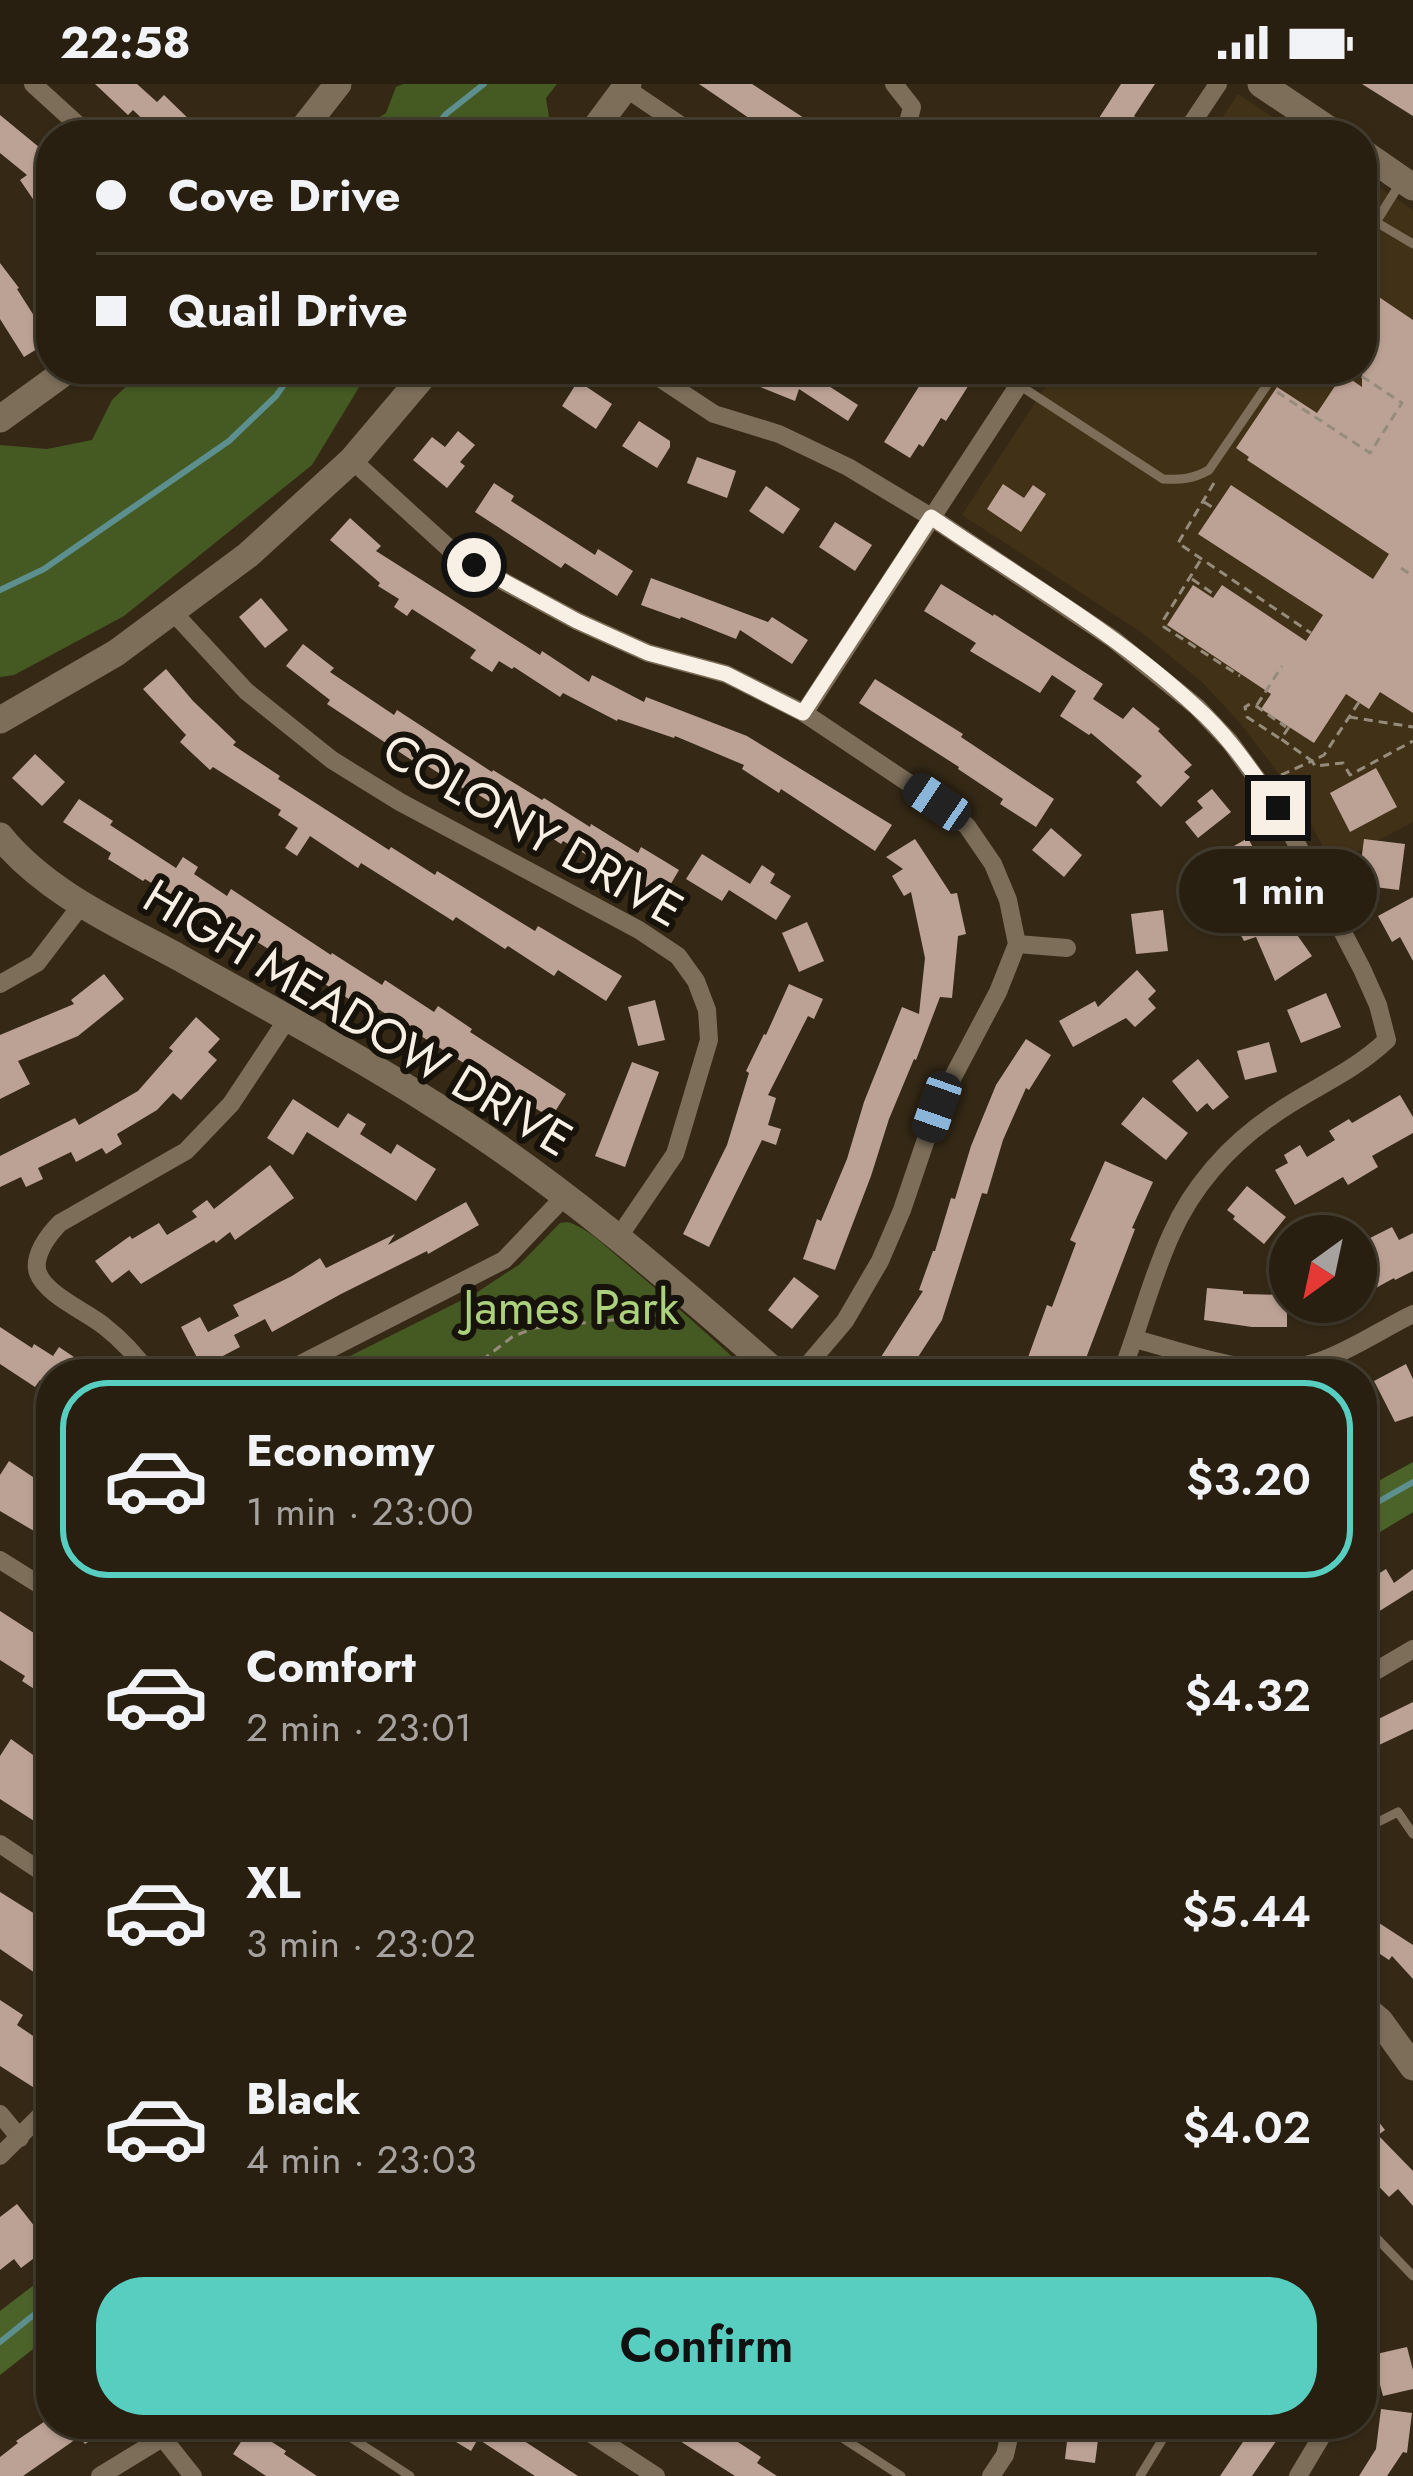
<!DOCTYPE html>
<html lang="en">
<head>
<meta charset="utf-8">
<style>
	body { margin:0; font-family:Jost,sans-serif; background:#302719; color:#f1f3f6; height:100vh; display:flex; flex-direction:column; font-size:45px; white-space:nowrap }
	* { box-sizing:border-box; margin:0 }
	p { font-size:39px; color:#a5a29f }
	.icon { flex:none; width:66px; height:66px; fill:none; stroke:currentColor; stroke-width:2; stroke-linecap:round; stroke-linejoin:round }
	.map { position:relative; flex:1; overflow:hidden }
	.side { position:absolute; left:36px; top:1275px; width:1341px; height:1080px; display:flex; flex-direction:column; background:#281f10; border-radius:48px; box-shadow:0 3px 9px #0004,0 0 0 3px #443d30 }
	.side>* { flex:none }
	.hud { position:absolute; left:36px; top:36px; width:1341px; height:264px; border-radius:48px; box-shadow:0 3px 9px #0004,0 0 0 3px #443d30; display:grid; align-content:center; height:264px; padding:0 60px; background:#281f10 }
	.needle { width:78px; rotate:213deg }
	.controls { position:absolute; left:1269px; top:1131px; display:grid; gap:24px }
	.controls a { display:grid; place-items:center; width:108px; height:108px; border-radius:50%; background:#281f10; box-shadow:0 3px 9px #0004,0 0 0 3px #443d30; font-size:60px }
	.end { position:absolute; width:54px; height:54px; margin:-27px; border:15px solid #f8f0e4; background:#111; box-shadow:0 0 0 6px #111 }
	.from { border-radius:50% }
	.bubble { position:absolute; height:84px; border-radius:42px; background:#281f10; box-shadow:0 3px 9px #0004,0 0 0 3px #443d30; font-size:39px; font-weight:600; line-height:84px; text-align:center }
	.car { position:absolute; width:36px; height:72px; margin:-36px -18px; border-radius:15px; box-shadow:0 0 9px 3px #0007; background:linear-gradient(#222 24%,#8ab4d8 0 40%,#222 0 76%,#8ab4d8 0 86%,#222 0) }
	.hud b { display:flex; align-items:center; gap:42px; height:114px; font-size:45px }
	.hud b+b { border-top:3px solid #443d30 }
	.hud i { width:30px; height:30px; background:#f1f3f6 }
	ul { padding:21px 0 0; list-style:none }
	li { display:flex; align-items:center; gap:36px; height:198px; margin:0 24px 18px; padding:0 36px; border:6px solid transparent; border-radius:48px }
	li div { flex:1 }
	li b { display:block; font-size:45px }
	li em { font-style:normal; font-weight:600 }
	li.active { border-color:#58cec1 }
	li>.icon { width:108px; height:108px; stroke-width:1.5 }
	.cta { display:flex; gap:24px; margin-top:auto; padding:24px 60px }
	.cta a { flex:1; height:138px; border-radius:48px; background:#58cec1; color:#111; font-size:48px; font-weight:600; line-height:138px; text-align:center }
	.status { display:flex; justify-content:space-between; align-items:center; height:84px; padding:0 60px; background:#281f10; direction:ltr }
	.status svg { height:33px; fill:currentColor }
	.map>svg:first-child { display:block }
</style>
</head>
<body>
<div class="status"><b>22:58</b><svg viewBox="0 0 49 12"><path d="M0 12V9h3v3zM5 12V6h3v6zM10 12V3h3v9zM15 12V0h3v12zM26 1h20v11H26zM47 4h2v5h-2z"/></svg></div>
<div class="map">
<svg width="1413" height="2392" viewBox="0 0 1413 2392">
	<rect width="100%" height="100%" fill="#352916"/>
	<!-- built -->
	<g fill="#413117">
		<polygon points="1238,10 1300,51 1211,51"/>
		<polygon points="1362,92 1413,126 1413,738 1333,780 1293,708 1240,639 1203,599 1141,548 962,431 1057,285 1362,285"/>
	</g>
	<!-- green -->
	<g fill="#445a22">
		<polygon points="403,0 557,0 546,14 549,33 537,51 352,51 386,29 396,3"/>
		<polygon points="144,285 370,285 312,381 124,532 14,591 0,593 0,361 47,365 92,356 112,316"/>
		<path d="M567,1138C587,1143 606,1163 622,1176C666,1213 709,1251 751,1290H314L476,1209L520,1180L560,1139Z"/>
	</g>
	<!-- forest -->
	<g fill="#4b6329">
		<polygon points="1413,1378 1413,1428 1362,1459 1362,1406"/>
		<polygon points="51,2188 51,2251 0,2291 0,2227"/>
	</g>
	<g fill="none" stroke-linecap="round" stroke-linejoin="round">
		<!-- stream -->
		<g stroke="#5d8f8e" stroke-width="6">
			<polyline points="429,51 446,30 484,0"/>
			<polyline points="0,506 44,485 229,357 276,312 295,285"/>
			<polyline points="1362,1427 1413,1398"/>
			<polyline points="0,2258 51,2217"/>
		</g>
	</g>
	<!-- building -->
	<g fill="#bca294">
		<polygon points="95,0 137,0 157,18 164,11 194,40 183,51 159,51 133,26 128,31"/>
		<polygon points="699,0 752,0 830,51 774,51"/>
		<polygon points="1121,0 1155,0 1134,32 1138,35 1127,51 1088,51"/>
		<polygon points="1362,0 1413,0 1413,32 1389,17"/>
		<polygon points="0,31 51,73 51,111 37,121 20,96 27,91 0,69"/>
		<polygon points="0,179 19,204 17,205 50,257 24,273 0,235"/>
		<polygon points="1373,209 1413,236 1413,629 1380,608 1369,625 1346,610 1314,659 1261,625 1271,610 1167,541 1193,501 1213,514 1222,501 1306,557 1323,531 1198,450 1231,401 1373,495 1389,470 1247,376 1249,373 1236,364 1277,303 1317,329 1343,290 1362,303 1362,226"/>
		<polygon points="762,285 793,285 815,293 858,321 848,337 799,305 795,317 755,301"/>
		<polygon points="930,285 979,285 946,337 941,334 923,363 919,360 910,374 884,358"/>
		<polygon points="578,297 612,320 596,345 562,322"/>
		<polygon points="639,337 670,357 670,363 657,384 622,362"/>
		<polygon points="458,347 475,361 460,378 465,382 447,404 413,376 432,353 445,363"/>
		<polygon points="697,373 736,387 727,414 687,399"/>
		<polygon points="494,399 514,412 511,417 595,471 598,465 633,487 617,512 565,479 561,484 475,428"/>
		<polygon points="1003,400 1024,414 1033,401 1046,410 1021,448 987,425"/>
		<polygon points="766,402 800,425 783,450 749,427"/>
		<polygon points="350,434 381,462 376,467 540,571 542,567 589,598 592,591 644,618 646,613 747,652 892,741 875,767 781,705 779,709 742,685 744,681 675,652 674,654 618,635 617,637 563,609 560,613 514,583 512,585 499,577 492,588 470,574 476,566 412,525 407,532 394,523 399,515 378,502 380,499 330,456"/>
		<polygon points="835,438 872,461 855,487 819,463"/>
		<polygon points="651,494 768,538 772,533 808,556 792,580 740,546 736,555 681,533 680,535 641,521"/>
		<polygon points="941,500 993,532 994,530 1103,600 1093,615 1123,635 1133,623 1160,645 1158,647 1192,681 1184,688 1190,693 1161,723 1136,698 1142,692 1091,649 1089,651 1060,632 1076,607 1052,591 1040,609 970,567 976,559 924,527"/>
		<polygon points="261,514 288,546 265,564 239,533"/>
		<polygon points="303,560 334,584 330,588 394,631 397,626 492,688 493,686 542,716 544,714 590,743 591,740 638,769 641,763 679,786 662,815 563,757 561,760 516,730 514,733 466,703 464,705 415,674 413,677 327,620 330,616 286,582"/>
		<polygon points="166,585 193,617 236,658 233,661 280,692 278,695 389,766 391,763 435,791 437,787 535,847 538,842 622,892 606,917 558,886 554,892 508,862 505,865 456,833 453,837 361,779 358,784 310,752 297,772 285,764 298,744 278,731 281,726 213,683 210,686 180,658 186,651 143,605"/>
		<polygon points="875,595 963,650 961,653 1054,715 1036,743 1000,720 1003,715 958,685 959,683 859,619"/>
		<polygon points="35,670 65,698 42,722 12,694"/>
		<polygon points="1376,684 1397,723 1350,748 1330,709"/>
		<polygon points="1212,705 1231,728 1198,754 1185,738 1203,724 1197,717"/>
		<polygon points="79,715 113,737 110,741 176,784 183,773 198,783 194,790 227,812 231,805 331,871 332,869 382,901 385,896 434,928 438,922 472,945 470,948 566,1010 551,1034 356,911 352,917 249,853 246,857 145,795 143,797 108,775 111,769 63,738"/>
		<polygon points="1051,744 1082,771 1064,793 1032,766"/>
		<polygon points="1248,754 1287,828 1283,831 1312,872 1275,897 1256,853 1244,857 1225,823 1234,818 1211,775"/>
		<polygon points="915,755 951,810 957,809 966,850 958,852 952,914 940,913 916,976 914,975 889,1035 871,1092 835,1186 803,1175 817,1135 821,1137 847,1075 864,1018 902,923 919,930 925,874 911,808 904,812 892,792 903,785 886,773"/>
		<polygon points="1364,755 1405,760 1399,806 1358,801"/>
		<polygon points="702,770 750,800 762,781 775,790 770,799 791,812 776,836 729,806 722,817 686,795"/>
		<polygon points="1413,813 1413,877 1400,853 1392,858 1378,832"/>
		<polygon points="1163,826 1168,867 1136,870 1131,830"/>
		<polygon points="807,838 824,877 799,888 782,849"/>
		<polygon points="1137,886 1156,907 1148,915 1156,924 1135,943 1126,934 1073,963 1059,937 1095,917 1098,923"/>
		<polygon points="104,890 124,915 78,952 18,977 30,1000 0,1015 0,951 74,920 71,916"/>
		<polygon points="789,900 823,915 814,935 808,932 768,1011 776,1014 768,1041 781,1045 776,1061 762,1056 709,1163 683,1150 727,1061 749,989 746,987 764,950 766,951"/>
		<polygon points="1326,909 1341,943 1301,959 1287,926"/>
		<polygon points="655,916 665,956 638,962 628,923"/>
		<polygon points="196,933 220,955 208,968 217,976 181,1016 173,1009 157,1026 117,1050 122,1060 106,1070 102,1064 76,1078 71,1068 38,1084 43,1095 26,1103 21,1093 0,1103 0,1072 75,1034 79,1041 138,1007 173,967 169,964"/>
		<polygon points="1026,955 1051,971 1029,1006 1026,1004 1003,1056 987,1110 982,1109 942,1236 907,1290 865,1290 879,1272 881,1273 923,1207 919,1206 933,1167 935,1167 951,1114 955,1115 971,1062 996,1001"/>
		<polygon points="1269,958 1277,988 1245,996 1237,967"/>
		<polygon points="1198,975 1229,1013 1213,1026 1207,1019 1197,1028 1172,997"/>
		<polygon points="632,978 659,988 625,1083 595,1072"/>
		<polygon points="1400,1011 1413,1033 1413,1049 1372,1072 1378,1083 1348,1101 1343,1093 1295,1121 1275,1086 1288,1079 1284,1071 1300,1061 1307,1073 1335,1056 1329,1047 1349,1035 1352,1039"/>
		<polygon points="1143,1013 1188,1049 1166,1076 1121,1040"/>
		<polygon points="293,1015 338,1044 348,1029 366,1040 360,1050 391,1070 397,1060 436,1085 416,1117 307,1048 293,1071 267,1054"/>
		<polygon points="1105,1077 1153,1098 1132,1144 1135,1145 1080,1290 1022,1290 1047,1221 1052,1223 1076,1159 1070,1156"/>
		<polygon points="270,1081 294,1114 235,1156 230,1148 216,1159 214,1156 141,1200 129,1186 112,1199 95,1177 130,1152 132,1155 159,1139 167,1151 197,1133 192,1127 207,1116 214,1125"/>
		<polygon points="1247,1102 1286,1133 1264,1160 1233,1135 1235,1132 1227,1126"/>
		<polygon points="466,1118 479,1141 428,1170 427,1167 341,1210 272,1248 265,1235 234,1251 240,1263 202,1283 181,1243 200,1233 208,1248 239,1232 233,1221 292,1192 320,1174 326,1184 395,1150 388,1161"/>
		<polygon points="1392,1143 1399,1156 1413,1149 1413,1187 1395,1196 1394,1194 1356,1215 1356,1161"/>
		<polygon points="794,1193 819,1212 792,1245 768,1226"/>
		<polygon points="1207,1204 1243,1207 1243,1210 1287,1211 1287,1243 1252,1243 1204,1236"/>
		<polygon points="0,1243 32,1264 34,1260 53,1272 59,1263 74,1273 71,1277 91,1290 51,1290 51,1303 40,1296 35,1303 0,1280"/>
		<polygon points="1406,1280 1413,1295 1413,1332 1395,1338 1374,1297"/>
		<polygon points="9,1377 51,1405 51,1457 0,1427 0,1391"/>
		<polygon points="1386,1485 1394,1499 1413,1485 1413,1506 1362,1538 1362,1500"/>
		<polygon points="0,1527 51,1560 51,1616 22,1597 25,1592 0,1576"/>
		<polygon points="1413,1618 1413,1645 1362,1669 1362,1643"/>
		<polygon points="11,1655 51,1684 51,1748 0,1715 0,1672"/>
		<polygon points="0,1808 51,1840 51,1900 0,1865"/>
		<polygon points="1362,1828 1413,1861 1413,1895 1392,1872 1389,1876 1362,1858"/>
		<polygon points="0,1916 23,1931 17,1941 51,1964 51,1981 36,2005 0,1982"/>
		<polygon points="1362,2016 1385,2046 1378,2051 1413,2087 1413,2122 1398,2105 1389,2113 1362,2085"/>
		<polygon points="17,2120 50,2162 21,2184 14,2175 0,2186 0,2133"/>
		<polygon points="1407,2263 1413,2286 1413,2305 1383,2312 1372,2271"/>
		<polygon points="1381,2325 1412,2329 1407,2369 1403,2368 1387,2392 1359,2392 1376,2365"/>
		<polygon points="51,2333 51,2340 115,2340 85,2360 79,2353 23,2392 0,2392 0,2373 18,2359 16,2357"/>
		<polygon points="455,2340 498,2340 578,2392 535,2392 478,2355 471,2367 456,2358 463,2345"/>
		<polygon points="653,2340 695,2340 720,2356 724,2349 761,2373 757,2379 777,2392 735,2392"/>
		<polygon points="1069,2340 1100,2340 1095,2379 1065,2375"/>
		<polygon points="1255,2340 1288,2340 1252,2392 1220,2392"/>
		<polygon points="250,2344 286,2367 284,2370 317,2392 266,2392 233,2370"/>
	</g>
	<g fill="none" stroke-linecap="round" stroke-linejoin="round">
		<!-- path -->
		<g stroke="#968c7c" stroke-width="3" stroke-dasharray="9 6" stroke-linecap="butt">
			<polyline points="1277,308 1370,369 1402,319 1351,285"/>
			<polyline points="1214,399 1178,459 1311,549"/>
			<polyline points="1204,418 1215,425"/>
			<polyline points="1200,477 1164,535 1164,543 1240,592"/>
			<polyline points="1401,484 1413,492"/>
			<polyline points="1192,495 1215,511"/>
			<polyline points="1257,621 1282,582"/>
			<polyline points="1349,633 1413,643"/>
			<polyline points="1289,643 1281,655 1312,677 1324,671 1359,618"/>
			<polyline points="1279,654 1247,633 1245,623 1250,620 1256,622 1286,643"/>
			<polyline points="1281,691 1312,677 1315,682 1343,679 1350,691 1413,657"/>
			<polyline points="455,1290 481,1277 512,1253 534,1244 661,1231 667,1228"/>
		</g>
		<!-- lane -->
		<g stroke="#7c6e59" stroke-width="9">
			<polyline points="1401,98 1376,138 1413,160"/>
			<polyline points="1362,159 1376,138"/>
			<path d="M1019,301L1163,395C1181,396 1193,395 1209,386L1278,285"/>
			<polyline points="1362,1746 1398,1728 1413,1750"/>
			<polyline points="1362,2139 1413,2192"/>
			<polyline points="330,2340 410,2392"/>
			<polyline points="821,2340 901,2392"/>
			<polyline points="1140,2392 1164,2353 1169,2340"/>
		</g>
		<!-- street -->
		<g stroke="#7c6e59" stroke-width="18">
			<polyline points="33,0 89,51"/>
			<polyline points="894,0 912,23 905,51"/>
			<polyline points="624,3 695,51"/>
			<polyline points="1184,51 1218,0"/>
			<path d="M646,285L714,330L779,350L848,383L931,433L1113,555L1197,623L1230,658L1278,724L1362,885L1378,921L1387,956C1351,990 1311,1004 1272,1032C1229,1061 1192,1103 1171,1151C1151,1195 1139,1244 1121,1290"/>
			<polyline points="352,376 453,468 495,493 577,537 648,569 726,590 804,629 937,718 967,742 993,780 1008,816 1017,860 998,908 937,1023 902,1126 880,1177 845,1237 800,1290"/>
			<polyline points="172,527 246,607 332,676 400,718 639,846 678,872 696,897 707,926 709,956 675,1070 618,1154"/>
			<polyline points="804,629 1029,285"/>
			<polyline points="1017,860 1067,864"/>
			<polyline points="0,900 37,879 82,820"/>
			<path d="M1135,1255C1196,1271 1256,1298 1320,1277C1350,1267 1384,1244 1413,1230"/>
			<path d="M149,1290C136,1271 122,1256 104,1242C87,1228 46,1211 38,1189C32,1172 49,1150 60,1139L186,1067L231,1020L288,934"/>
			<polyline points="281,1290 504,1176 565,1112"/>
			<polyline points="0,1476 51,1508"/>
			<polyline points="1362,1595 1413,1565"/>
			<polyline points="0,1760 51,1794"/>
			<polyline points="0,2030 20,2054"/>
			<polyline points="0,2072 51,2021"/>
			<polyline points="576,2340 656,2392"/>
			<polyline points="162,2353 193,2392"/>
			<polyline points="100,2392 185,2340"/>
			<polyline points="991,2392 1005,2371 1012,2340"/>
			<polyline points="1298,2392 1329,2340"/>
		</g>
		<!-- secondary -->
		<g stroke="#7c6e59" stroke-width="27">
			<polyline points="1261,0 1337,51"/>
			<polyline points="298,51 338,0"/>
			<polyline points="590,51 628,0"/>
			<polyline points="1362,68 1413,103"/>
			<polyline points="0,335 69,285"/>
			<polyline points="0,636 116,569 248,471 352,376 429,285"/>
			<path d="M0,752C46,809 118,840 180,874C265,922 351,968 433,1020C557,1097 668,1194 778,1290"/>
			<polyline points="1362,1922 1380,1937 1413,1983"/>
		</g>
	</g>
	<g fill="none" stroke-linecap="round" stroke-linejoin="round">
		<!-- route -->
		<path stroke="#f8f0e4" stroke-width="15" d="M474,481L577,537L648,569L726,590L803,629L931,433C1020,494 1117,549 1196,623C1229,652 1253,689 1278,724"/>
	</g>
	<g text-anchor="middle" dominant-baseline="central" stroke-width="12" stroke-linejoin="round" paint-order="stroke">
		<!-- street labels -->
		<g font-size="48" fill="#f8f0e4" stroke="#18130a">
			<text transform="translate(533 746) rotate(30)">COLONY DRIVE</text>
			<text transform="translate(358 934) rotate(31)">HIGH MEADOW DRIVE</text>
		</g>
		<!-- park labels -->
		<g font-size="48" fill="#acd17c" stroke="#18130a">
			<text x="571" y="1223">James Park</text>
		</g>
	</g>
</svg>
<div class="controls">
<a><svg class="needle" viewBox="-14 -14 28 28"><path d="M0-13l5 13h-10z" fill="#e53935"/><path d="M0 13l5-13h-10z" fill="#a5a29f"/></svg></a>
</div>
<i class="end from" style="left:474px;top:481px"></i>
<i class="end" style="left:1278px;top:724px"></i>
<div class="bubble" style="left:1179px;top:765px;width:198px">1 min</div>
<i class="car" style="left:937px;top:718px;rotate:304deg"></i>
<i class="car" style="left:937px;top:1023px;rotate:199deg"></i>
<div class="hud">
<b><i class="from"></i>Cove Drive</b>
<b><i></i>Quail Drive</b>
</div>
<section class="side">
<ul>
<li class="active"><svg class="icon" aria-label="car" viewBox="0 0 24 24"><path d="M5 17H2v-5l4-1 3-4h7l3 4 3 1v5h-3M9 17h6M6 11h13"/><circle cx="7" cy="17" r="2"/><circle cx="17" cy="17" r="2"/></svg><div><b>Economy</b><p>1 min · 23:00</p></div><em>$3.20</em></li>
<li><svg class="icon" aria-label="car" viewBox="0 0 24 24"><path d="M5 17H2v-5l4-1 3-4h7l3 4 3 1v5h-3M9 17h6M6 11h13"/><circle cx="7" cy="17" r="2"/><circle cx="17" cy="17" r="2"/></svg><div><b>Comfort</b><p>2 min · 23:01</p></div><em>$4.32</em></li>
<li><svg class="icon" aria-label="car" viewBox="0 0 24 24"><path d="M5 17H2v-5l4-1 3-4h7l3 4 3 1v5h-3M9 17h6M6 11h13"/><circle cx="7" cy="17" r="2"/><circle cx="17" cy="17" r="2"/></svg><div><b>XL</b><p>3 min · 23:02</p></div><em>$5.44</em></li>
<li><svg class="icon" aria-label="car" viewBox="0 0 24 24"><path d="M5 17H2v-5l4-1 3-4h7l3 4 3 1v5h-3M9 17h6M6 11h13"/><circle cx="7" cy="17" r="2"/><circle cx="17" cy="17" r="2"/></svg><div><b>Black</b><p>4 min · 23:03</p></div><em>$4.02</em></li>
</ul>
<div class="cta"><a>Confirm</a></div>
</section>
</div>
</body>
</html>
